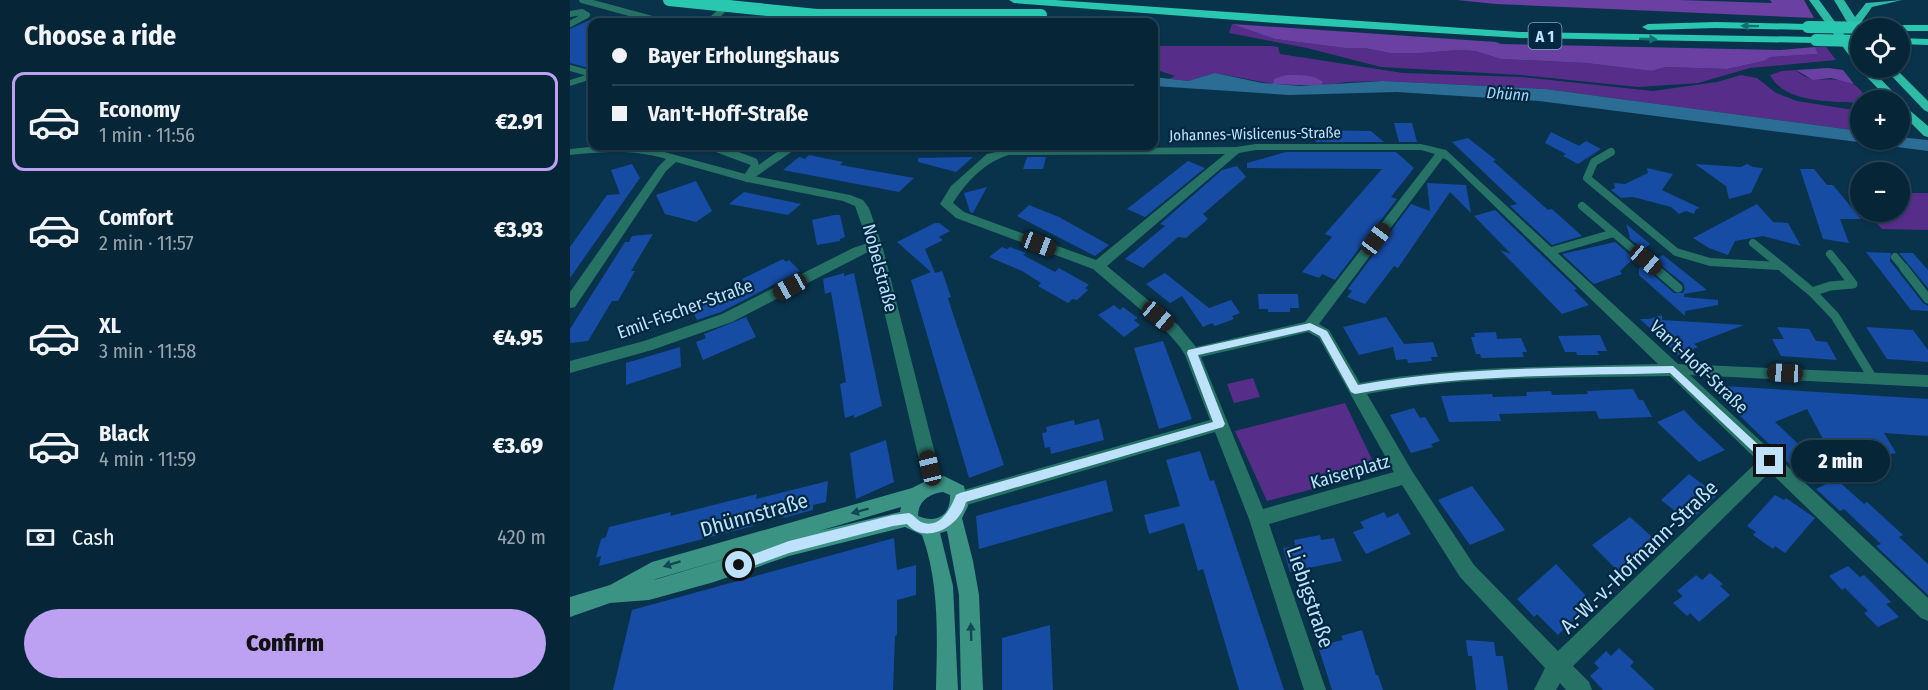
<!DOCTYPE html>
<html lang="en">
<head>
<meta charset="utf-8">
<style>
	body { margin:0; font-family:"Fira Sans Condensed",sans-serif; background:#0f2e40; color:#f1f3f6; height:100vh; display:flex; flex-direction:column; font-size:22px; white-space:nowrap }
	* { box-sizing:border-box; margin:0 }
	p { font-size:20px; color:#98a5ae }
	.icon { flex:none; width:33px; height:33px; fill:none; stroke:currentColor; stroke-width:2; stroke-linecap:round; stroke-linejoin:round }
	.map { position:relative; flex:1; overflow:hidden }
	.drawer { display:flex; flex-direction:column; background:#062638; width:570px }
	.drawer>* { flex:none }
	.top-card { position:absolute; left:18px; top:18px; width:570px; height:132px; border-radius:12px; box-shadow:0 2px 4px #0004,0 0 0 2px #274353; display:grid; align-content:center; height:132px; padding:0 24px; background:#062638 }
	.fabs { position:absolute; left:1280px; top:18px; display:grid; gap:12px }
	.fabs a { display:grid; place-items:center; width:60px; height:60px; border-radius:50%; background:#062638; box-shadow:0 2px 4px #0004,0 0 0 2px #274353; font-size:30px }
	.end { position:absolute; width:27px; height:27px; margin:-14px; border:8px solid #bee1fc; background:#111; box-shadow:0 0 0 3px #111 }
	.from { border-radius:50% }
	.bubble { position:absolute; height:42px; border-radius:21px; background:#062638; box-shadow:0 2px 4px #0004,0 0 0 2px #274353; font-size:20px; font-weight:800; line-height:42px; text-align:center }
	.car { position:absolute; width:18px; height:36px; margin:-18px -9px; border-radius:8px; box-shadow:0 0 4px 2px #0007; background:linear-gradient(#222 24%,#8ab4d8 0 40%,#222 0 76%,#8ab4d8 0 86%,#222 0) }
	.top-card b { display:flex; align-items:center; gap:21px; height:57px; font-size:22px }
	.top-card b+b { border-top:2px solid #274353 }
	.top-card i { width:15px; height:15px; background:#f1f3f6 }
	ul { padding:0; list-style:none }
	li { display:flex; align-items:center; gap:18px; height:99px; margin:0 12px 9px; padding:0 12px; border:3px solid transparent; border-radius:12px }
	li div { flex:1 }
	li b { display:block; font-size:22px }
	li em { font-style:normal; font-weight:800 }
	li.current { border-color:#bca0f2 }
	li>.icon { width:54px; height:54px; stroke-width:1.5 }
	h2 { padding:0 24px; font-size:27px; line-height:72px }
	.pay { display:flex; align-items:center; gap:15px; height:66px; padding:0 24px; font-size:22px }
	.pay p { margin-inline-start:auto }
	.button { display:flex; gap:12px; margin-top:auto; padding:12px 24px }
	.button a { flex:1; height:69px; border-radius:36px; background:#bca0f2; color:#111; font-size:24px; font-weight:800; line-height:69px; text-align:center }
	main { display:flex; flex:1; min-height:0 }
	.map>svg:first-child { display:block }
</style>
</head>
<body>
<main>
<section class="drawer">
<h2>Choose a ride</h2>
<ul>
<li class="current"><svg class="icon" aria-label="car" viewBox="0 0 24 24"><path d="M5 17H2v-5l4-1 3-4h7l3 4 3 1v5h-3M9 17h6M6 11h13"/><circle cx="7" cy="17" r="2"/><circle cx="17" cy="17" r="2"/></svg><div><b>Economy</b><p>1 min · 11:56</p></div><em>€2.91</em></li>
<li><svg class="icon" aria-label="car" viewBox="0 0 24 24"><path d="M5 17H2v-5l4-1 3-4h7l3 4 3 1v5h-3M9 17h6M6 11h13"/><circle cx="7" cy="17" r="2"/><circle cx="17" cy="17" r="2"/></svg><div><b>Comfort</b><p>2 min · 11:57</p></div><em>€3.93</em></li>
<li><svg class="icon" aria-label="car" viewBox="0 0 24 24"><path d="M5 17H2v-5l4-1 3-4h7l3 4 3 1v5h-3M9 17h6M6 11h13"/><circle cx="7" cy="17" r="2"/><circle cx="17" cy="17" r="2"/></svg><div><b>XL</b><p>3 min · 11:58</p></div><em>€4.95</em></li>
<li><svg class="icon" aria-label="car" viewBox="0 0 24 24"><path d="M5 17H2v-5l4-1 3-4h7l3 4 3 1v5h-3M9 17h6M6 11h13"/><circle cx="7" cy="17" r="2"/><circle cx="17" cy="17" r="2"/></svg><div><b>Black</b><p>4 min · 11:59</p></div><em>€3.69</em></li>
</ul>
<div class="pay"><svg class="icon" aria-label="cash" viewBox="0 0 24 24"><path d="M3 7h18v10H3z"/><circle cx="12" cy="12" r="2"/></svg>Cash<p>420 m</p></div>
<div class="button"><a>Confirm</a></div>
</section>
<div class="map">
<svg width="1358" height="690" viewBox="0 0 1358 690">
	<rect width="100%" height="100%" fill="#08334b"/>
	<!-- green -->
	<g fill="#562e89">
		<polygon points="662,24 705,39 775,48 794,48 820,53 851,53 889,50 905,51 931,59 1016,63 1082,71 1095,67 1157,69 1194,61 1201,57 1248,54 1245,47 1256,47 1266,60 1180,68 1128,83 1068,87 951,75 811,67 737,48 659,33"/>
		<polygon points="584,46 702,46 708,47 710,54 833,73 951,77 1083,91 1147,82 1171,75 1187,78 1206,93 1227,101 1290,111 1290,131 975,89 813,81 776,82 751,86 753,82 704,79 703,84 645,73 618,81 599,79 605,76 584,69"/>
		<path d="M1226,70C1242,88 1268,72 1286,86C1291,90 1295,96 1299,100H1290V103C1262,101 1215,104 1200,75L1212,71Z"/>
		<polygon points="1329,193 1358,193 1358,230 1312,229 1297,212 1329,212"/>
		<polygon points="683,378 690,397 664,403 657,384"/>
		<polygon points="775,403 808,472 697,501 665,431"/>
	</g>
	<!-- forest -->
	<g fill="#6a40a3">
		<polygon points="887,0 1109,0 1202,3 1200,0 1234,0 1244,18 926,4"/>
		<polygon points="662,24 926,42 931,44 1210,50 1245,47 1248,54 1201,57 1194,61 1157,69 1095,67 1082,71 1016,63 931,59 905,51 889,50 851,53 820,53 794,48 775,48 705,39"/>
		<polygon points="1258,68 1273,70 1284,84 1261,78 1243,80 1226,70"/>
		<path d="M716,75C728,75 744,74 753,82L751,86L703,84L704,79Z"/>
	</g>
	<!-- water -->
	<polygon fill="#2c6d95" points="645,73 692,83 731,86 813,81 975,89 1290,131 1290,140 1329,140 1329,137 1358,140 1358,151 969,101 827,92 719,95 584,86 584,77 618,81"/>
	<!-- building -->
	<g fill="#164ca4">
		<polygon points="22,19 22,69 0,63 0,29"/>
		<polygon points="824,123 842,123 847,142 829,142"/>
		<polygon points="744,130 801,131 814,142 746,142"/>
		<polygon points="981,132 1009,146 1016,141 1031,149 1008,164 993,156 996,154 975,143"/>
		<polygon points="898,138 926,160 923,161 978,210 982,209 1012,236 982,245 940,206 947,204 882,142"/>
		<polygon points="716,152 826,152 844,168 821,197 827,199 765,280 752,274 749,278 732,272 762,237 755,234 812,169 677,168 677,163"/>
		<polygon points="239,155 273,162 270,165 344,178 329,192 213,170 229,157 235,159"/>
		<polygon points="403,157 386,172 348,162 348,158"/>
		<polygon points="457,157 476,157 473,169 453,169"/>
		<polygon points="618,161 635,168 575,217 557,209"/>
		<polygon points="62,164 70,178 0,278 0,247 37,195 50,194 41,170"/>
		<polygon points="1125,164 1171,167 1177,164 1183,167 1193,168 1181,193 1159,199 1156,186"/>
		<polygon points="667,166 676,177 633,214 638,219 616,238 608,237 573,268 555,259 595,226 590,224 652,170"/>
		<polygon points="1077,168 1103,174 1092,190 1130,208 1126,209 1124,214 1116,211 1109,214 1101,207 1063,197 1051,198 1041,190 1045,188 1044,183 1055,184 1078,173"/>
		<polygon points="1230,169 1244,169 1257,185 1263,185 1291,219 1270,219 1279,243 1253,239"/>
		<polygon points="126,181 142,211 126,222 95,214 86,195"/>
		<polygon points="857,183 896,185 901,213 880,192 828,268 824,266 795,304 777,297 782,291 778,289 841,204 860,211"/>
		<polygon points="417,187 403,213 400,212 394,193"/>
		<polygon points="174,192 231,204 218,215 159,204"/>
		<polygon points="1187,204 1203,222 1218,223 1231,246 1193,236 1165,241 1158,255 1139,248 1123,238"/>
		<polygon points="459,205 489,217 539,245 525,256 447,216"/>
		<polygon points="925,210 1007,289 1004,290 1019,305 992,314 930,250 941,254 904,216"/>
		<polygon points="264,215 270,215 275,237 270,239 270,241 247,245 242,220"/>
		<polygon points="365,223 369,223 380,231 369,237 373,240 355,249 365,273 372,271 381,297 378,298 383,314 434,465 399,478 341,280 361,272 327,242"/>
		<polygon points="1056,224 1080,244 1073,250 1059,238 1060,237"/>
		<polygon points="83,234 61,271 65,271 48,301 42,301 18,341 0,343 0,329 55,242 59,242 62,236"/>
		<polygon points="1045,242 1064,258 1050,271 1052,274 1024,284 992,254"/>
		<polygon points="432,247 437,249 440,247 456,253 453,255 485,272 489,268 519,285 515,288 518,290 507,300 502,299 498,303 468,286 471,283 452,271 419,257"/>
		<polygon points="1296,252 1321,253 1320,261 1353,303 1358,306 1358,311 1341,310"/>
		<polygon points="1329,253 1343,253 1358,270 1358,288"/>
		<polygon points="1093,255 1137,290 1114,294 1114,297 1148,300 1148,305 1115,311 1115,316 1069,275 1069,268 1073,266 1104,293 1113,293 1115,289 1113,283 1084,260"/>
		<polygon points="213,259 216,262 219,260 230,271 151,312 127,320 120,306 175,283 172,279"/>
		<polygon points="274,273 274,276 284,273 312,406 284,418 284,415 275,418 270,384 276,382 269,338 261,292 255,294 253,279"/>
		<polygon points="595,273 639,308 661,300 670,313 662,316 664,319 645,326 642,323 633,327 612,296 600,303 576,284"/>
		<polygon points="688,294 728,294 729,308 720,308 720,312 698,312 698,309 689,309"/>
		<polygon points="544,305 550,310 553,307 568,318 564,320 570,325 554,337 528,315"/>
		<polygon points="1092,315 1092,320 1174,325 1124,344 1128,347 1108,355 1070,319 1079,319"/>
		<polygon points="176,317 186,337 133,360 126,342 136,338 134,334"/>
		<polygon points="816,317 834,344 863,342 868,357 861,357 862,361 838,363 837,359 826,360 823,347 789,355 773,327"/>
		<polygon points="1207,327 1239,329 1246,341 1257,342 1267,360 1211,356 1202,339 1214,339"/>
		<polygon points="1296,327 1343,330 1358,350 1358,362 1317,359"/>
		<polygon points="926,332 927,339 951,338 957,352 952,352 954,357 911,358 910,354 906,354 901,337 905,337 904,333"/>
		<polygon points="1030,335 1037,351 1027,351 1029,355 1007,355 1006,352 995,352 988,336"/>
		<polygon points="593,341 622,419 589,429 564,348"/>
		<polygon points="110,347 111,367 56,385 56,363"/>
		<polygon points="1138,385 1358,399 1358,436 1314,433 1326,453 1269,464 1263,451 1260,452 1237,409 1205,422 1244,459 1224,468"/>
		<polygon points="1063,389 1069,400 1073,400 1082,417 1029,419 1026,411 929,414 931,421 879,422 871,396 922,394 923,397 957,396 956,392 981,391 982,395 1018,394 1017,391"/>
		<polygon points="844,408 850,418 855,417 870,441 861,444 863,447 841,453 820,415"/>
		<polygon points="1114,410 1125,422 1155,450 1129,462 1087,422"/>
		<polygon points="529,419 534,440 481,454 480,447 475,448 472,433 477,432 476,427 504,420 505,425"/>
		<polygon points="316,440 324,482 286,499 280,453"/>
		<polygon points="630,451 640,481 644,480 714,690 669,690 633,569 628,571 614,523 579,534 574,515 610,506 596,460"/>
		<polygon points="1119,474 1147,495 1119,522 1091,500"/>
		<polygon points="1266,479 1294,504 1297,502 1333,535 1329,537 1358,564 1358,595 1306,546 1311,544 1274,509 1270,511 1246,489"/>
		<polygon points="536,480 543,511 409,549 406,516"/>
		<polygon points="258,481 256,502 243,505 243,510 213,518 214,513 183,520 183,526 29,566 31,556 26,558 31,539 36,537 39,527 101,512 100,516 187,494 186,499"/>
		<polygon points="902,486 935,530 900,545 868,500"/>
		<polygon points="1205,495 1214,500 1216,498 1245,518 1215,553 1205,546 1203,549 1183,535 1186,532 1177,526"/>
		<polygon points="814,512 817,518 828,513 841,534 796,554 783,532 794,528 790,522"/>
		<polygon points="1060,517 1092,546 1053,576 1022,545"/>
		<polygon points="750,535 751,540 764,538 772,561 720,572 713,548 725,546 724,540"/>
		<polygon points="324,538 327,570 346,565 346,595 327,600 327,635 325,636 323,690 43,690 62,610"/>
		<polygon points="986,564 1022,602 988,635 967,614 964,617 947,599"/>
		<polygon points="1278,566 1290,577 1294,575 1321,602 1316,604 1329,617 1308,627 1294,613 1298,611 1275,588 1272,590 1259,576"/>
		<polygon points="1140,573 1153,584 1150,586 1160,595 1129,622 1120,613 1117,616 1103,603 1113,596 1107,591 1126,575 1132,580"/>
		<polygon points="480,625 483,690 432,690 432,638"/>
		<polygon points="792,630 806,675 808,675 813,690 762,690 748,646 773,640 771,636"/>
		<polygon points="896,640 924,642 926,656 933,656 938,690 906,690 902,656 898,656"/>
		<polygon points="1049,648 1064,662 1060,666 1085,690 1033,690 1020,676 1029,668 1024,663 1036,651 1041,656"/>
	</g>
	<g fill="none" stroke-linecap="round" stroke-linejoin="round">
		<!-- service-far2 -->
		<g stroke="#267366" stroke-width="6">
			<polyline points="12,0 93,22"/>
			<polyline points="0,14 12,12 17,15 0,24"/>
			<polyline points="0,68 22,74"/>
		</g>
		<!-- service-far1 -->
		<g stroke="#267366" stroke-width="8">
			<polyline points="141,146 184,162 185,166 177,178"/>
			<polyline points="1041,152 1024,162 1017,178 1106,252 1140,262 1209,266"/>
			<polyline points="181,175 223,146"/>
			<polyline points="1044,233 1086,269"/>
			<polyline points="1183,243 1215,269"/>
			<polyline points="978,252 1044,233 1012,206"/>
			<polyline points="1260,254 1272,269"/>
			<polyline points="1325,257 1335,269"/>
		</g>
		<!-- service -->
		<g stroke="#267366" stroke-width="9">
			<polyline points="1085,268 1108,288"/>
			<polyline points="1213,268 1242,292 1265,316 1302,377"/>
			<polyline points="1334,268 1358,299"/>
			<polyline points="1242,292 1260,286 1283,284 1271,268"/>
		</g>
		<!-- minor -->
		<g fill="#267366" fill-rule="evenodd">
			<path d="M155,0H163C156,12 149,22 134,22L149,9Z"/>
			<polygon points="22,73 22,79 0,86 0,80"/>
			<path d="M686,144H851L876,150L1108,364L1358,375V387L1120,375L1358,598V621L1351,618L1200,472L1003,666L1019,682L1022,690H996L990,683L986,690H964L975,668L890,577L832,485L699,524L756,690H734L679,519L645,432L390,507L384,505L381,499L384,493L390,491L640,420L615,355L610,347L598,333L523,269L386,218L370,204L381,186L417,154L439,149L666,147ZM686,150H851L865,154L735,322L626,347L608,325L537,266L669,153ZM655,154L526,260L394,212L383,203C395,183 416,161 439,155ZM873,158L877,160L1088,364C988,367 889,365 790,383L759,330L749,324ZM738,332L749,338L824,472L693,509L631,357ZM1100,376L1188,461L988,651L904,565L842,471L797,394C896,375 999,378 1100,376Z"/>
			<path d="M30,146L76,147L179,175L280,195L293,200L299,208L312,245L373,485L370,490L364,493L358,490L355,485L300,251L162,322L82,350L0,373V361L74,341L152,314L283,248L298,243L285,206L273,201L177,182L106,162L96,171L5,307L0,308V292L88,167L96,159C61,149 36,152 0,155V149Z"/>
		</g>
		<!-- secondary -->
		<path fill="#3b9384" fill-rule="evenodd" d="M374,476L394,486L398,506L392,518L403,561L409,595L413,690H391L389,595L377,531L370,533L383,586L388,690H366C367,639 370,584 352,535L335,527L219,556L144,582L79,600L40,603L0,617V597L40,585L82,562L342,488L354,482ZM373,492L380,495C381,515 367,524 348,516C348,502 358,494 373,492ZM331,507L330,512L249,531ZM185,550L84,580L86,579Z"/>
		<!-- trunk -->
		<g fill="#2fbaa6" fill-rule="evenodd">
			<polygon points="1239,0 1249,0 1290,56 1290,68 1300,68 1329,98 1330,102 1358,126 1358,137 1354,136 1329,111 1329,100 1319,100 1290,70 1290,66 1286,65"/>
			<polygon points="1264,0 1274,0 1285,17 1296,3 1332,0 1302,7 1290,24 1293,28 1290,28 1290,35 1280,27"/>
			<polygon points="1314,68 1325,68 1358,101 1358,112 1354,110"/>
		</g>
		<!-- motorway -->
		<g fill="#29c7b0" fill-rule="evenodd">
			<polygon points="439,0 485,0 950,32 1246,37 1252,40 1246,43 950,38 705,23 444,3"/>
			<polygon points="1146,22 1238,24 1244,27 1238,30 1146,28 1078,30 1072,27 1078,24"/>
			<polygon points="1322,25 1358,25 1358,31 1329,31 1329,28 1316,28"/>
			<polygon points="1329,38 1358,39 1358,45 1329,44"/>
		</g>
		<!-- motorway-bridge -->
		<g stroke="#29c7b0" stroke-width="12">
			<polyline points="99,0 247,15 471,15"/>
			<polyline points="1238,27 1322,28"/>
			<polyline points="1246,40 1290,41"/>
		</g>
	</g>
	<!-- one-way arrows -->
	<defs><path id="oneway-solid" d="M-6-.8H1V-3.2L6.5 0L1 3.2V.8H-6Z" transform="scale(1.5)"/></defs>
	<g fill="#127072">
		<use href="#oneway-solid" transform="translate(1180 26) rotate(-179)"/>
		<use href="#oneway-solid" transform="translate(1078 39) rotate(1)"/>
	</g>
	<g fill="#124854">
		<use href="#oneway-solid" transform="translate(290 511) rotate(165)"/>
		<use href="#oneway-solid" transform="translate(102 564) rotate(163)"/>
		<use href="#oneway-solid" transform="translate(401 632) rotate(-92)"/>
	</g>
	<!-- route -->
	<path fill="#bee1fc" d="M740,323L757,331L788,385C892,366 998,368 1103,366L1206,461L1204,464H1196L1100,373C995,376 889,374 785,394L781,392L750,336L739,330L628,355L655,424L653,427L396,502C390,526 356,546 337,524L323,526L219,553L169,571L163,565L165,561L219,541L323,515L339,513C344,515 347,520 351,522C370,530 381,508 386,495L390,493L643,422L617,353L618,350Z"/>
	<g text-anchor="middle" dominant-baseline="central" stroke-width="4.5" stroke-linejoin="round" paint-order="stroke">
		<!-- far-street labels -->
		<g font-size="15" fill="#bee1fc" stroke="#002840">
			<text transform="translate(685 134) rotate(-1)">Johannes-Wislicenus-Straße</text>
		</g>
		<!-- shield labels -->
		<rect fill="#002840" stroke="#85aac4" stroke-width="1.5" x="958.5" y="23" width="33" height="26" rx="4.5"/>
		<g font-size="16" font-weight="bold" fill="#bee1fc">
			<text x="975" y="36">A 1</text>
		</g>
		<!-- far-water labels -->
		<g font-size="16" font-style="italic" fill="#a6d9fd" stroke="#002840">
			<text transform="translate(938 94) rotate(4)">Dhünn</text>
		</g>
		<!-- street labels -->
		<g font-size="18" fill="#bee1fc" stroke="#002840">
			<text transform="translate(310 268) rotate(75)">Nobelstraße</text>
			<text transform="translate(115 309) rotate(-20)">Emil-Fischer-Straße</text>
			<text transform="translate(1129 367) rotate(43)">Van't-Hoff-Straße</text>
			<text transform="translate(780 472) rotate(-16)">Kaiserplatz</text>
		</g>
		<!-- near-street labels -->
		<g font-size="21" fill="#bee1fc" stroke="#002840">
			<text transform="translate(184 515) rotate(-16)">Dhünnstraße</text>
			<text transform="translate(1069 557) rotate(-44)">A.-W.-v.-Hofmann-Straße</text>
			<text transform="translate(740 597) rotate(71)">Liebigstraße</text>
		</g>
	</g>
</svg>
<div class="fabs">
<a><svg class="icon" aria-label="locate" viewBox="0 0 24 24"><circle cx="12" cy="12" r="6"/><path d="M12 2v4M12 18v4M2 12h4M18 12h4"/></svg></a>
<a>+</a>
<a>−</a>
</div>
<i class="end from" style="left:169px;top:565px"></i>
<i class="end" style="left:1200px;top:461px"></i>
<div class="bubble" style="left:1221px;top:440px;width:99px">2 min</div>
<i class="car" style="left:806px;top:239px;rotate:37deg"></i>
<i class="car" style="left:469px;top:244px;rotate:111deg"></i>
<i class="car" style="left:1076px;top:260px;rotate:130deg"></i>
<i class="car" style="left:220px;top:287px;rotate:241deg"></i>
<i class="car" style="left:588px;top:316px;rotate:130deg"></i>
<i class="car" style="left:1215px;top:373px;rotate:273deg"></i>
<i class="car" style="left:360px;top:468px;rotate:346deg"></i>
<div class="top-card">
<b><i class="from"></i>Bayer Erholungshaus</b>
<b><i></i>Van't-Hoff-Straße</b>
</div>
</div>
</main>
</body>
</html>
